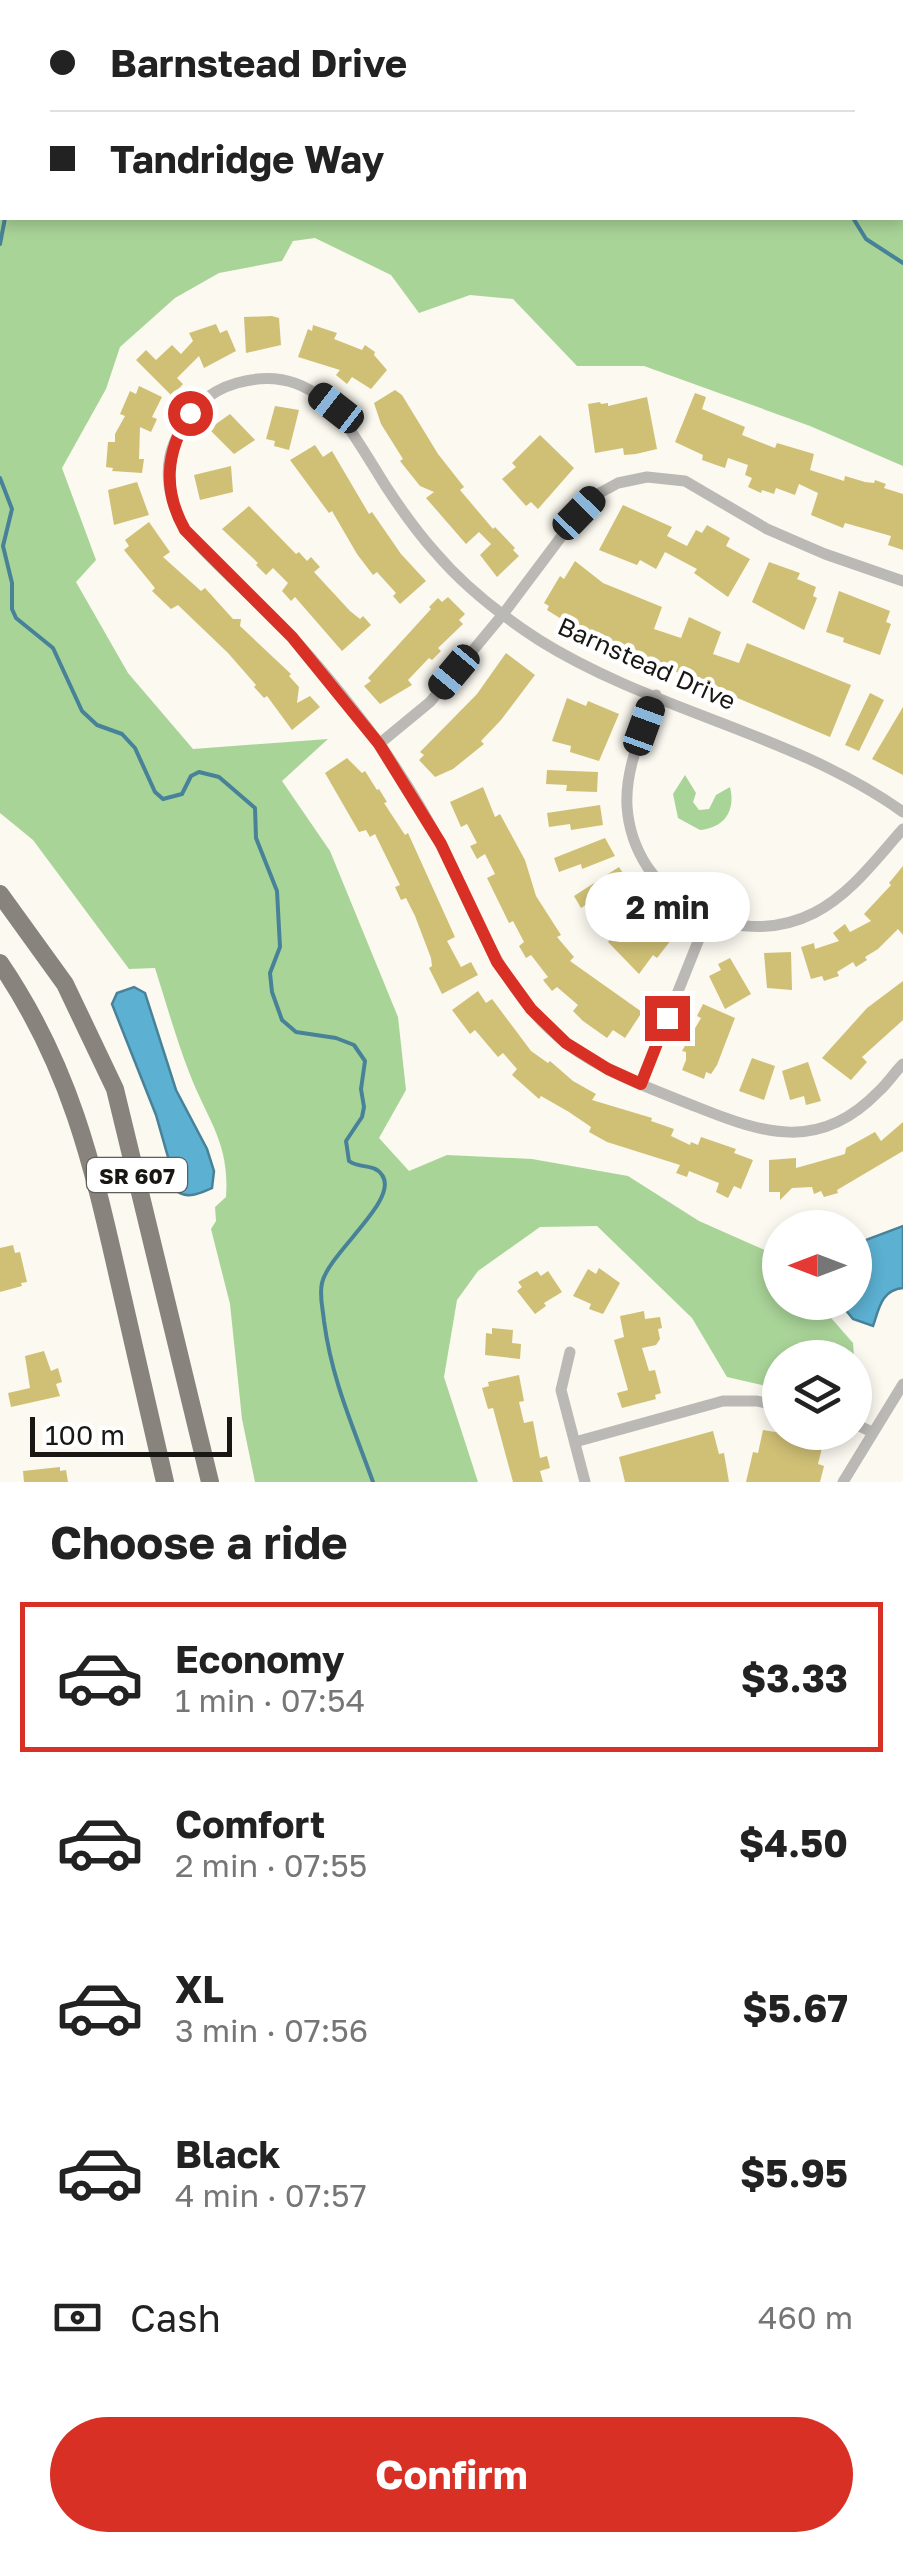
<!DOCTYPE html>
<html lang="en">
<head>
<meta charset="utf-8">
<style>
	body { margin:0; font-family:"Golos Text",sans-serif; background:#f2f2f2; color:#222; height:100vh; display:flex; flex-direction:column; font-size:38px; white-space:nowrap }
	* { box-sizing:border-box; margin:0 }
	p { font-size:32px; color:#767676 }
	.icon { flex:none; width:55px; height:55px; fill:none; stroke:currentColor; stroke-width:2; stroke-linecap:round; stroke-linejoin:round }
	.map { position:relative; height:1482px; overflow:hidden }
	.drawer { display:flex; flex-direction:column; background:#fff; flex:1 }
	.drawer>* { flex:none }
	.hud { position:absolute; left:0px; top:0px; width:905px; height:220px; box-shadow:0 5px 15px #0003; display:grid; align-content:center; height:220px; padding:0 50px; background:#fff }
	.needle { width:65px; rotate:270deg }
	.fabs { position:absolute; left:762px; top:1210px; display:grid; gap:20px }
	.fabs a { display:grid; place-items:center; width:110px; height:110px; border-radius:50%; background:#fff; box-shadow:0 5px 15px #0003; font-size:50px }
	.scale { position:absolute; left:30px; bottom:25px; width:202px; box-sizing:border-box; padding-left:10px; border:5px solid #181714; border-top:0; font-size:28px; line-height:35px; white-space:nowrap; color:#181714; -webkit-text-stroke:8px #fff; paint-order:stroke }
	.end { position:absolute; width:45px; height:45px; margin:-22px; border:12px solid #d93025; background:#fff; box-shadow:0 0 0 5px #fff }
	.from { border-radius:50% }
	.bubble { position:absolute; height:70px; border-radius:35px; background:#fff; box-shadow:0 5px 15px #0003; font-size:32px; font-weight:700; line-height:70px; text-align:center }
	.car { position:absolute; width:30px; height:60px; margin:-30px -15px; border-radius:12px; box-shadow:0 0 8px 2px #0007; background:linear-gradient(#222 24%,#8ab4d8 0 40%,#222 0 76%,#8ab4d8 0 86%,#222 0) }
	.hud b { display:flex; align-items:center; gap:35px; height:95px; font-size:38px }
	.hud b+b { border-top:2px solid #e0e0e0 }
	.hud i { width:25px; height:25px; background:#222 }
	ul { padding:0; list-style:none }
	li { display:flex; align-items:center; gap:30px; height:150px; margin:0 20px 15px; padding:0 30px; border:5px solid transparent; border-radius:0px }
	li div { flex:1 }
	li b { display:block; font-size:38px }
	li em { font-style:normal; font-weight:700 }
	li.selected { border-color:#d93025 }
	li>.icon { width:90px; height:90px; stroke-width:1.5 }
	h2 { padding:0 50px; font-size:45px; line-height:120px }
	.pay { display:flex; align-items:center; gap:25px; height:110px; padding:0 50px; font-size:38px }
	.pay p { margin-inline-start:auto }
	.action { display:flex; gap:20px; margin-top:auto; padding:20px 50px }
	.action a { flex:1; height:115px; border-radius:60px; background:#d93025; color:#fff; font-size:40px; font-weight:700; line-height:115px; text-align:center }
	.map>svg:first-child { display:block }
</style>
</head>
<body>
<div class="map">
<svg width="903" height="1482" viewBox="0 0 903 1482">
	<rect width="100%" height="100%" fill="#fbf9f0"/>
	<!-- green -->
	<g fill="#a9d498">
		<path d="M0,0H273L2,2V218H902L903,187V466L810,426L644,366H577L513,299L470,295L419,313L391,275L315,238L293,241L282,261L219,273L175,298L120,347L106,389L62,468L96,560L76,582L128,673L193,749L328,739L282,781L330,851L398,1017L406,1090L379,1138L409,1171L447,1155L532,1159L628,1176L699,1221L776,1255L780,1260V1302L818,1303L853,1343L854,1357L780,1358V1389L727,1377L692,1318L597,1226L540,1227L478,1271L457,1300L444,1377L478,1482H255L242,1419L230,1304L211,1229L216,1221L215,1207L226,1197C230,1142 207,1120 189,1072C176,1038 166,1003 155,968L129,969L33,840L0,813Z"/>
		<path d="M685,775L696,793L693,802L699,810L709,809L716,795L730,787C736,811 724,828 700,830L678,818L673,794Z"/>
	</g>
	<!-- water -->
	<g fill="#5cb0d2" stroke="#488299" stroke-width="2.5">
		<path d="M134,987L145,993L176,1090L207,1149L214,1171L212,1188C201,1193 188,1199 178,1192L156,1115L112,1004L117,993Z"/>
		<path d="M903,1226V1288C881,1290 879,1309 873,1326L853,1319L840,1303L855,1302V1244Z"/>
	</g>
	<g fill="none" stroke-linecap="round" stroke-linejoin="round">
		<!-- stream -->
		<g stroke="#488299" stroke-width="4">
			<polyline points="99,2 100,0"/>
			<polyline points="853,218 866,239 903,263"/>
			<polyline points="0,244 5,218"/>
			<path d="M0,478L12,509L3,546L12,583V609L16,618L53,648L82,711L97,725L122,734L135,748L155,792L163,799L182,794L191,776L199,772L219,777L255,808L256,838L277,891L280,947L270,973L272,992L282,1020L296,1032L336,1038L354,1045L365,1061L361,1089L364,1107L362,1117L346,1141L349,1161C359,1169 374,1163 382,1175C400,1200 329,1252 322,1283C319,1296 323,1309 324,1321C332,1381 353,1426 373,1482"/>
		</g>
	</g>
	<!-- building -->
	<g fill="#d0c076">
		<polygon points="272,316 279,318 281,345 246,353 244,317"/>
		<polygon points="216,324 220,333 227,330 236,351 204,368 199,356 177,378 183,384 172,396 136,360 146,350 156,360 172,345 181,354 193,341 189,333"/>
		<polygon points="313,325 337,333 334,339 362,350 365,345 375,352 374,355 387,370 371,389 352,377 347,384 336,375 340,370 298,357 308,329 312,331"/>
		<polygon points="139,386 162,397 152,417 157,419 151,432 140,427 139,459 144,459 142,473 112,471 113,468 106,467 108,442 115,442 115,434 125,416 120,414 130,391 136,394"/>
		<polygon points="395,390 402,395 438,454 464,487 460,490 493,529 495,527 515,548 513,550 519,556 497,577 480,555 491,544 479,532 466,544 426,498 434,492 420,486 400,461 403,459 381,424 374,403"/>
		<polygon points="695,393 706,397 702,409 745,427 742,435 775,448 777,443 814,454 810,470 844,481 845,476 865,482 874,483 875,480 886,484 884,488 903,494 903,550 888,545 891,536 845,523 843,528 811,515 818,493 799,484 795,495 776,488 774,494 762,490 761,493 748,487 752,478 745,475 748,465 728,458 725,468 702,460 703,455 675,442"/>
		<polygon points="647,397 657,449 636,454 624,455 623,448 595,453 588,404 600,402 601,404 608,403 608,406"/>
		<polygon points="275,406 299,410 289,450 274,446 275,441 266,439"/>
		<polygon points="230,414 255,440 234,454 209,429"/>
		<polygon points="540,435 574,468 538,509 531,502 526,506 502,479 516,467 512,463"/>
		<polygon points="315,445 323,457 332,451 369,514 372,512 401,554 426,581 400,604 393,596 396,593 377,572 373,575 357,554 332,511 329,513 290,460"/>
		<polygon points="231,466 233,492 200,500 194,475"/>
		<polygon points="137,482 149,515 114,525 108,490"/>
		<polygon points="623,505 672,527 667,536 687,546 696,530 702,533 707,525 730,538 726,546 750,559 728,597 694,573 697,569 665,552 656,569 640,560 637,565 599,550"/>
		<polygon points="249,506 296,554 299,552 307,561 311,557 320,567 314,572 350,611 360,619 363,616 371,625 342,651 295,597 291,601 282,591 288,583 273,568 266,575 256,565 258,563 222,529"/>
		<polygon points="149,522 170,552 163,557 201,591 205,588 233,619 241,619 240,626 291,674 289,676 299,687 297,703 310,696 320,707 292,730 267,696 264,698 254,687 256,685 228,653 178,605 171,609 152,591 155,588 124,550 129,546 125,540"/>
		<polygon points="575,561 603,583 662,607 654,629 681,638 689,617 721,632 713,654 739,663 747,643 851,685 830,737 721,691 722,688 628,655 629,652 608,642 606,647 547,610 549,606 544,603 560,576 564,579"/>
		<polygon points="769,562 800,573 797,579 816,587 813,596 817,598 804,630 752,602"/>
		<polygon points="839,591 890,611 886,622 891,624 880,655 843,642 844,638 826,632"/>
		<polygon points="448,597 465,614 459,620 463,624 438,648 441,651 432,660 429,658 408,680 412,685 380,704 364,686 371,681 368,678 431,609 429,607 438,598 442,602"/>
		<polygon points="506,653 535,675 501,720 481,741 484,744 453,769 435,777 419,760 424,755 420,752 477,694"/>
		<polygon points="870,693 884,700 859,751 845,745"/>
		<polygon points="567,698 586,706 588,701 619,714 599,761 570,752 571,746 552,741"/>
		<polygon points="903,707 903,775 872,759"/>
		<polygon points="347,758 362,773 365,771 377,790 379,789 387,802 384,803 405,835 408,833 455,937 447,941 461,967 471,962 478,975 442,994 429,968 432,966 431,958 415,916 406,898 401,900 395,887 400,885 375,834 370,837 366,830 359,832 325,773"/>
		<polygon points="547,770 598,772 597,792 566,791 567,785 546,784"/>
		<polygon points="483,787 495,817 500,814 525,860 536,896 561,935 557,937 574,957 570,961 642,1012 625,1038 613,1030 607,1038 583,1021 573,1011 578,1005 557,987 552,991 543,980 548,977 531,955 526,958 519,946 524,942 513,921 509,923 487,878 495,874 485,854 477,859 470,846 477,843 467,824 461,827 450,802"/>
		<polygon points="600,805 603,825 571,830 570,824 549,827 547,813"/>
		<polygon points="605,838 615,856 582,869 581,864 559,872 554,858"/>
		<polygon points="903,866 903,935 898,929 878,949 865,957 867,960 856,967 853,962 837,972 839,976 824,981 822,976 811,979 801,947 814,943 815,949 839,941 833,933 845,924 850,932 871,921 864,914 891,885 889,883"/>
		<polygon points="619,867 630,884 602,902 598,897 581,908 574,896"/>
		<polygon points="641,899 656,913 652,917 675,935 657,958 653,955 639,974 608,942 622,927 619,923"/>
		<polygon points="791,952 792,990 767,988 764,953"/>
		<polygon points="730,958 751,994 725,1009 709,976 721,970 718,964"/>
		<polygon points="903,981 903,1020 862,1057 867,1062 851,1080 822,1058 867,1008"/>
		<polygon points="478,991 486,1003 492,999 531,1051 548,1063 550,1061 573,1081 596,1094 592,1100 652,1118 651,1121 674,1129 671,1136 690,1145 691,1142 698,1145 701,1137 736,1149 734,1153 753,1160 741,1189 734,1186 728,1198 716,1192 719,1183 689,1171 687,1177 676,1173 680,1165 607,1142 589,1132 591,1127 569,1112 541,1096 539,1099 512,1075 517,1069 503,1053 498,1057 475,1030 470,1034 452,1010"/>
		<polygon points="703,1004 735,1018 717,1065 711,1074 706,1072 704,1079 682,1070 686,1060 686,1052 682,1051 701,1018 697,1016"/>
		<polygon points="752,1058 775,1066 764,1100 739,1091"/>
		<polygon points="808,1062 821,1101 806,1105 804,1096 790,1100 782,1071"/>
		<polygon points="903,1122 903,1151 837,1190 838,1193 824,1197 821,1191 814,1194 812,1187 792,1188 780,1200 780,1192 769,1192 769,1160 796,1158 796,1168 814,1163 845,1154 846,1148 875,1132 881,1141"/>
		<polygon points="13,1245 15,1253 20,1252 27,1282 21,1283 22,1286 0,1292 0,1248"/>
		<polygon points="599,1268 620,1283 603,1314 589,1309 591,1304 573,1296 588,1269 596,1274"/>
		<polygon points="537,1271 541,1276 548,1271 562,1292 544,1303 546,1306 535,1314 517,1291 522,1287 518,1282"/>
		<polygon points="644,1311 645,1319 660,1317 662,1328 658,1329 660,1339 656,1345 642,1348 649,1371 655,1370 661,1393 655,1395 656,1399 622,1408 617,1393 628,1390 614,1340 624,1337 620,1316"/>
		<polygon points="492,1328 513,1330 512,1343 521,1344 520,1359 485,1355 486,1333 492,1334"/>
		<polygon points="44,1351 51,1371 58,1368 62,1382 56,1384 60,1396 11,1407 8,1393 30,1388 25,1356"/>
		<polygon points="519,1375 524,1401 519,1402 524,1423 533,1421 540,1458 547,1456 550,1468 540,1471 543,1482 513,1482 493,1408 488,1409 482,1388 489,1386 488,1382"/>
		<polygon points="763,1430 824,1440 818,1464 824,1466 820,1482 746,1482 753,1452 758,1453"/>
		<polygon points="713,1431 719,1454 724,1453 729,1482 625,1482 619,1457"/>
		<polygon points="60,1467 60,1471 66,1470 68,1482 24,1482 23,1471"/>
	</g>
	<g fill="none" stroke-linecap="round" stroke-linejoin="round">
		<!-- minor -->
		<g stroke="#bbb9b5" stroke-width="11">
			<path d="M656,695C643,731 625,767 627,806C633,897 733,954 814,913C851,894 876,859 903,829"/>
			<polyline points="379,744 430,702 504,613 579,513 596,495 618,483 647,477 685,481 767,529 825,554 903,581"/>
			<path d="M903,812C792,733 654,712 539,640C502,616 463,585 435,552C416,531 400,508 385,485C349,428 318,360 237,383C205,392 186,413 174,443C162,472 170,504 185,530C218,569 258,600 292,637C323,670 352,707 379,743C402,776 424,811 442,847C477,917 502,994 567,1044C605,1073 652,1089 697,1107C764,1134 820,1152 878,1092C887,1084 894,1073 903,1064"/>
			<polyline points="641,1084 707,919"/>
			<polyline points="570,1352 561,1390 585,1482"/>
			<polyline points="855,1424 872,1432"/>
			<polyline points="575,1442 723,1401 757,1401 780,1406"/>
			<polyline points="843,1482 903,1384"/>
		</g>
		<!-- primary -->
		<g stroke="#88837d" stroke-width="18">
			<polyline points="0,894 65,984 115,1089 210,1482"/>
			<path d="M0,963C70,1066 92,1162 119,1281C134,1348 150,1415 165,1482"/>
		</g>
	</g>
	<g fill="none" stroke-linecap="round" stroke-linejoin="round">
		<!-- route -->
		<path stroke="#d93025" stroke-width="12" d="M190,413C166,452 162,489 185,530L292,637L379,744L441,844L497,962L531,1009L566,1043L608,1069L641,1084L667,1018"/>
	</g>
	<g text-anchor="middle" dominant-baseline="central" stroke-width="9" stroke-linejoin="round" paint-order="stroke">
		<!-- shield labels -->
		<rect fill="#fff" stroke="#5d5d5a" stroke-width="2.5" x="87" y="1158" width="100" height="34" rx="8"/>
		<g font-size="22" font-weight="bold" fill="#181714">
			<text x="137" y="1175">SR 607</text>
		</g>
		<!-- street labels -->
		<g font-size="25" fill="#181714" stroke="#fff">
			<text transform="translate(647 663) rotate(24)">Barnstead Drive</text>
		</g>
	</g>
</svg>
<div class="fabs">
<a><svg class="needle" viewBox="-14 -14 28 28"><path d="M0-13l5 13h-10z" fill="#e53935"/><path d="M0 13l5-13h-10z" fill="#767676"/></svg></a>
<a><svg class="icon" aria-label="layers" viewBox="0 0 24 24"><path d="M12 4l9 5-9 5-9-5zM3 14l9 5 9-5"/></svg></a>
</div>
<div class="scale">100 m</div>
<i class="end from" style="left:190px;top:413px"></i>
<i class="end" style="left:667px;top:1018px"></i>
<div class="bubble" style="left:585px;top:872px;width:165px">2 min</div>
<i class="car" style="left:336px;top:408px;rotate:308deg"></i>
<i class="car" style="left:579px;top:513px;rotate:44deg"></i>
<i class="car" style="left:454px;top:672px;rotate:220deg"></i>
<i class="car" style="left:644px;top:726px;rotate:20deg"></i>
<div class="hud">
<b><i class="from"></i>Barnstead Drive</b>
<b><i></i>Tandridge Way</b>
</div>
</div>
<section class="drawer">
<h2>Choose a ride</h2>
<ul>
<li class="selected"><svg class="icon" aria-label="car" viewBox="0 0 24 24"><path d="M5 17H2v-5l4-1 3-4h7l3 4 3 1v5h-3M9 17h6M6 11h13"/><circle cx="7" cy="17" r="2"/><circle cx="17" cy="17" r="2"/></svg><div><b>Economy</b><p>1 min · 07:54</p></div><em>$3.33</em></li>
<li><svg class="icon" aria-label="car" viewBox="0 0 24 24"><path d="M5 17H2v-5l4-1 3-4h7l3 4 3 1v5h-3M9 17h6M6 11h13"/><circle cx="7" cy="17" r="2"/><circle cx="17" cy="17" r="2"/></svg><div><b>Comfort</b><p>2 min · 07:55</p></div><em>$4.50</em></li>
<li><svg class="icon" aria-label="car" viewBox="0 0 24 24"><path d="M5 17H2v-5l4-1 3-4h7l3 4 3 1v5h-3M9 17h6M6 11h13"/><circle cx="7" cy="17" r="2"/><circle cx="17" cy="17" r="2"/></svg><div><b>XL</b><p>3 min · 07:56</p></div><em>$5.67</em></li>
<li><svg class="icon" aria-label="car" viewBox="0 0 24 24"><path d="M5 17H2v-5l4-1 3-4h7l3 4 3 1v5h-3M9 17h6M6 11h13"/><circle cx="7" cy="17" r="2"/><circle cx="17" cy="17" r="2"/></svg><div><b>Black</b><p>4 min · 07:57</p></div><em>$5.95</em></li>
</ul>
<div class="pay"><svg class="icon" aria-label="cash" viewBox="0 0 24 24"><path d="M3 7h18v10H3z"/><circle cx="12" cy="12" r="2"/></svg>Cash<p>460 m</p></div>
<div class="action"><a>Confirm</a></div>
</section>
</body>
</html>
